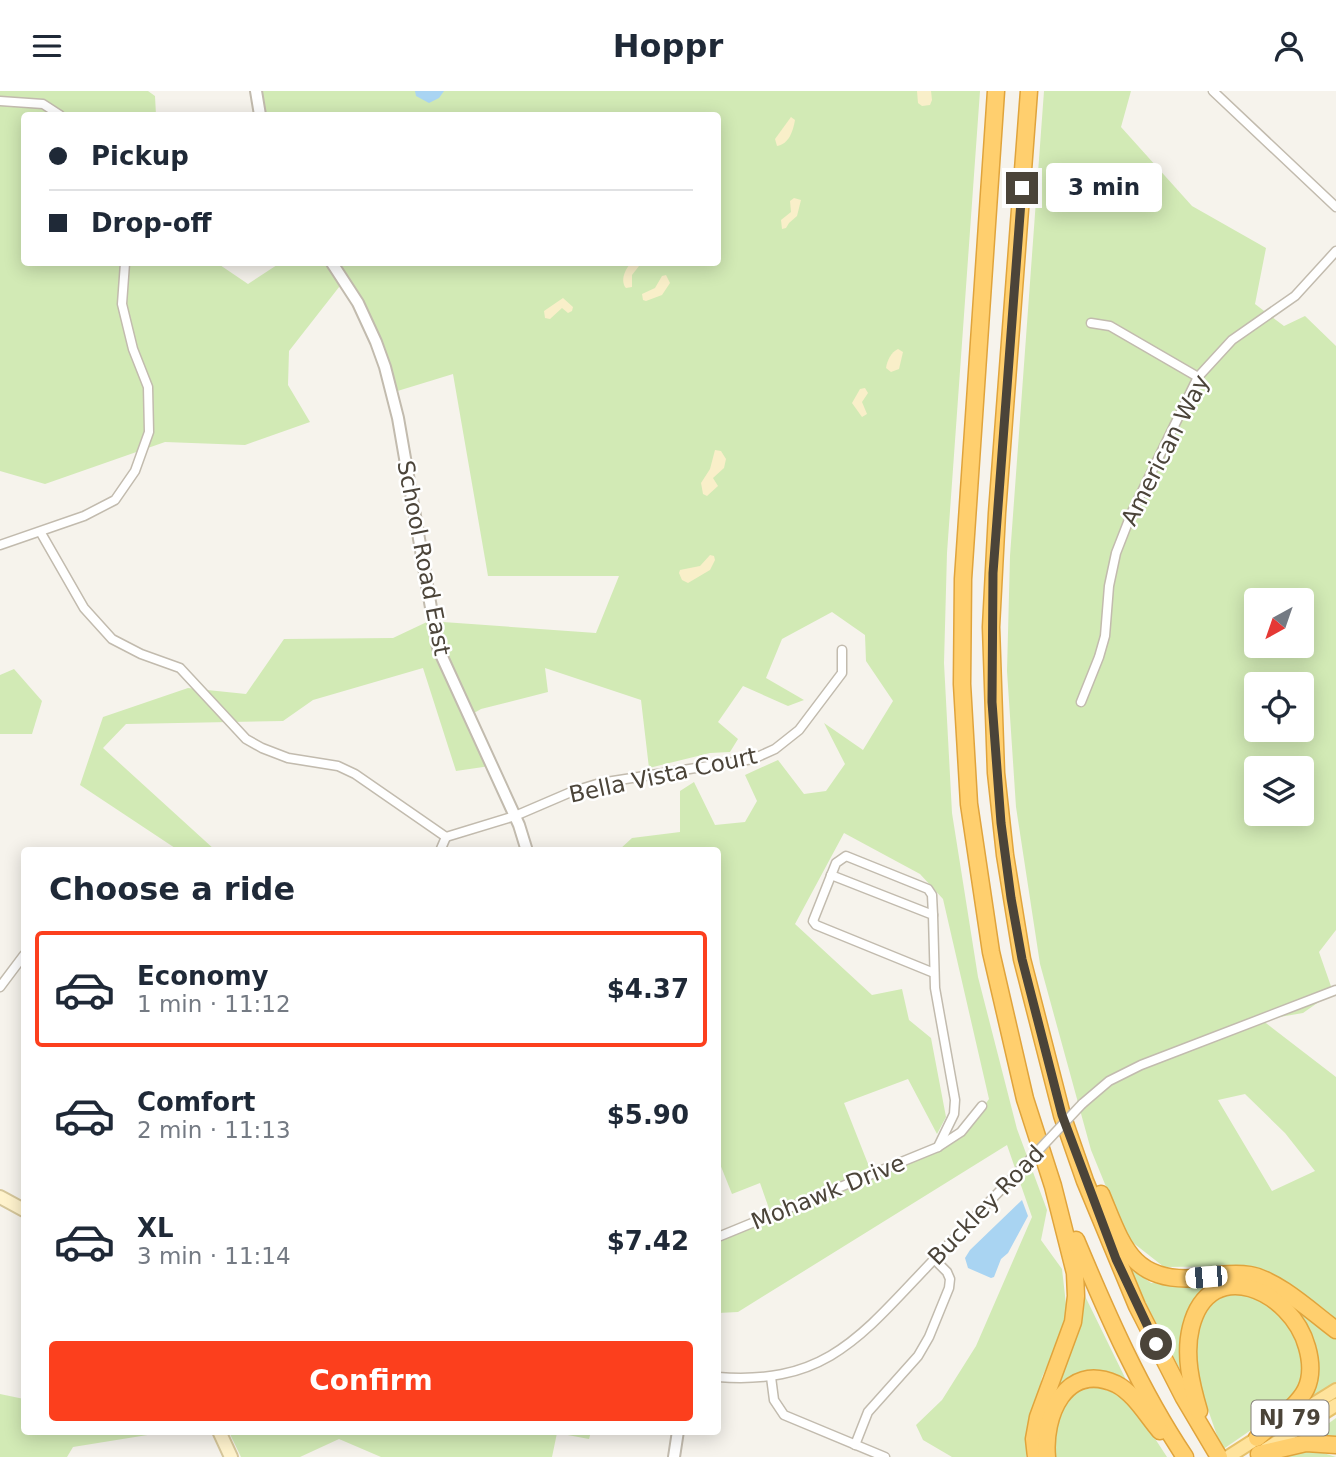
<!DOCTYPE html>
<html lang="en">
<head>
<meta charset="utf-8">
<style>
	body { margin:0; font-family:"DejaVu Sans",sans-serif; background:#f6f6f7; color:#1f2937; height:100vh; display:flex; flex-direction:column; font-size:26px; white-space:nowrap }
	* { box-sizing:border-box; margin:0 }
	p { font-size:23px; color:#747a83 }
	.icon { flex:none; width:38px; height:38px; fill:none; stroke:currentColor; stroke-width:2; stroke-linecap:round; stroke-linejoin:round }
	.map { position:relative; flex:1; overflow:hidden }
	.side { position:absolute; left:21px; top:756px; width:700px; height:588px; display:flex; flex-direction:column; background:#fff; border-radius:7px; box-shadow:0 4px 18px #0003 }
	.side>* { flex:none }
	.banner { position:absolute; left:21px; top:21px; width:700px; height:154px; border-radius:7px; box-shadow:0 4px 18px #0003; display:grid; align-content:center; height:154px; padding:0 28px; background:#fff }
	.needle { width:46px; rotate:220deg }
	.buttons { position:absolute; left:1244px; top:497px; display:grid; gap:14px }
	.buttons a { display:grid; place-items:center; width:70px; height:70px; border-radius:7px; background:#fff; box-shadow:0 4px 18px #0003; font-size:35px }
	.end { position:absolute; width:32px; height:32px; margin:-16px; border:9px solid #4b4439; background:#fff; box-shadow:0 0 0 4px #fff }
	.from { border-radius:50% }
	.bubble { position:absolute; height:49px; border-radius:7px; background:#fff; box-shadow:0 4px 18px #0003; font-size:23px; font-weight:800; line-height:49px; text-align:center }
	.car { position:absolute; width:21px; height:42px; margin:-21px -10px; border-radius:9px; box-shadow:0 0 5px 2px #0007; background:linear-gradient(#fff 24%,#345 0 40%,#fff 0 76%,#345 0 86%,#fff 0) }
	.banner b { display:flex; align-items:center; gap:24px; height:66px; font-size:26px }
	.banner b+b { border-top:2px solid #e0e1e3 }
	.banner i { width:18px; height:18px; background:#1f2937 }
	ul { padding:0; list-style:none }
	li { display:flex; align-items:center; gap:21px; height:116px; margin:0 14px 10px; padding:0 14px; border:4px solid transparent; border-radius:7px }
	li div { flex:1 }
	li b { display:block; font-size:26px }
	li em { font-style:normal; font-weight:800 }
	li.on { border-color:#fc3f1d }
	li>.icon { width:63px; height:63px; stroke-width:1.5 }
	h2 { padding:0 28px; font-size:32px; line-height:84px }
	.primary-button { display:flex; gap:14px; margin-top:auto; padding:14px 28px }
	.primary-button a { flex:1; height:80px; border-radius:7px; background:#fc3f1d; color:#fff; font-size:28px; font-weight:800; line-height:80px; text-align:center }
	header { display:flex; justify-content:space-between; align-items:center; height:91px; padding:0 28px; background:#fff; font-size:32px; font-weight:800 }
	.map>svg:first-child { display:block }
</style>
</head>
<body>
<header><svg class="icon" aria-label="menu" viewBox="0 0 24 24"><path d="M4 6h16M4 12h16M4 18h16"/></svg>Hoppr<svg class="icon" aria-label="person" viewBox="0 0 24 24"><circle cx="12" cy="8" r="4"/><path d="M4 21q1-7 8-7t8 7"/></svg></header>
<div class="map">
<svg width="1336" height="1366" viewBox="0 0 1336 1366">
	<rect width="100%" height="100%" fill="#f6f3ec"/>
	<!-- green -->
	<g fill="#d2eab5" fill-rule="evenodd">
		<path d="M0,0H148L155,5L156,24H24V172H217L248,193L280,172H718V24H257L255,0H980L947,462L944,572L952,722L978,886L1017,1038L1047,1119L1041,1149L1062,1178L1068,1231L1042,1286L1026,1366H952L923,1349L916,1334L942,1309L976,1255L1032,1126L1007,1054L738,1221L718,1222V1149L772,1126L760,1092L732,1103L718,1068V760L619,759L632,747L680,741V700L694,691L715,734L745,731L757,710L745,684L778,669L804,703L826,700L845,673L824,632L863,659L893,610L866,570L865,544L832,521L782,548L766,587L804,609L788,615L743,595L718,631L738,648L730,661L710,662L649,677L641,609L545,577L548,601L481,618L467,626L490,675L456,680L423,577L313,609L283,630L126,633L103,657L215,759H178L80,694L103,626L188,597L246,603L284,548L393,547L429,530L596,542L619,485H488L453,283L391,302L387,281L343,191L289,260L288,294L310,331L245,354L165,351L45,393L0,380ZM844,742L920,783L943,808L989,1008L960,1048L872,1083L844,1012L908,988L937,1043L946,1026L931,947L909,929L902,898L872,904L795,833Z"/>
		<path d="M1044,0H1131L1121,36L1192,115L1266,157L1255,213L1284,235L1305,225L1336,255V839L1319,861L1333,901L1303,922L1262,929L1336,986V1231L1286,1193L1244,1175L1164,1176L1127,1147L1091,1059L1040,873L1016,716L1007,580L1010,465ZM1256,509H1302V555H1256ZM1256,593H1302V639H1256ZM1256,677H1302V723H1256ZM1245,1003L1285,1042L1315,1080L1272,1100L1218,1009Z"/>
		<polygon points="14,578 42,610 32,643 0,643 0,584"/>
		<polygon points="1126,1174 1151,1192 1195,1193 1228,1189 1197,1208 1181,1245 1184,1286"/>
		<polygon points="1082,1199 1132,1301 1101,1284 1049,1310"/>
		<polygon points="1231,1202 1255,1203 1281,1223 1299,1250 1305,1289 1274,1323 1222,1359 1195,1281 1193,1239 1214,1211"/>
		<polygon points="1295,1215 1336,1247 1336,1292 1303,1313 1317,1257"/>
		<path d="M1096,1296L1118,1303L1135,1317L1167,1366H1053C1051,1344 1051,1313 1075,1301C1081,1298 1090,1298 1096,1296Z"/>
		<polygon points="0,1303 24,1308 24,1340 166,1341 73,1356 67,1366 0,1366"/>
		<polygon points="1336,1327 1336,1346 1310,1346"/>
		<polygon points="438,1340 445,1344 449,1340 591,1341 589,1348 557,1342 552,1366 381,1366 339,1348 300,1366 241,1366 229,1341"/>
		<polygon points="1311,1358 1336,1366 1277,1366"/>
	</g>
	<!-- sand -->
	<g fill="#f9efc9">
		<polygon points="917,0 931,0 932,9 930,14 922,15 918,12"/>
		<path d="M791,26L795,29C793,40 789,53 777,55L775,48Z"/>
		<polygon points="794,107 801,109 797,125 789,132 786,137 782,138 781,129 791,121 790,110"/>
		<path d="M631,172H637L639,175L632,184V196L626,197C620,190 625,178 631,172Z"/>
		<polygon points="666,184 670,192 662,204 646,210 643,209 642,203 655,197 662,185"/>
		<polygon points="563,207 573,216 572,220 568,222 562,217 550,228 545,227 544,220"/>
		<path d="M898,258L903,261L899,278L891,281L886,277C887,270 891,261 898,258Z"/>
		<polygon points="865,297 868,302 862,311 867,323 862,326 852,312 860,298"/>
		<polygon points="715,359 721,360 726,368 724,377 713,387 718,395 707,405 703,403 701,392 710,378"/>
		<polygon points="710,464 714,465 715,469 710,479 688,492 682,489 679,482 680,479 700,475"/>
	</g>
	<!-- water -->
	<g fill="#a9d4f2">
		<polygon points="415,0 444,0 439,7 429,12 416,5"/>
		<polygon points="1022,1109 1028,1125 1008,1162 1001,1168 994,1186 991,1187 968,1177 965,1167 970,1159"/>
	</g>
	<g fill="none" stroke-linecap="round" stroke-linejoin="round">
		<defs>
			<g id="minor">
				<polyline points="1213,0 1336,116"/>
				<polyline points="0,10 43,13 60,24"/>
				<polyline points="1091,232 1110,235 1198,286"/>
				<polyline points="41,442 84,517 112,548 141,563 180,577 246,648 262,657 288,667 338,675 355,683 446,746"/>
				<polyline points="0,454 84,425 115,409 135,380 149,341 148,296 133,258 122,213 125,172"/>
				<polyline points="1081,611 1099,566 1105,545 1109,495 1116,462 1132,421 1198,286 1232,249 1295,205 1336,160"/>
				<polyline points="446,746 515,725 571,701 600,692 753,668 775,658 799,639 842,582 842,559"/>
				<polyline points="440,760 446,746"/>
				<polyline points="831,784 933,824 935,897 955,1009 954,1023 938,1056"/>
				<polyline points="933,824 932,804 928,798 846,765 836,772 813,830 816,834 934,882"/>
				<polyline points="0,896 24,864"/>
				<polyline points="1082,1013 1109,990 1141,974 1336,899"/>
				<polyline points="718,1146 938,1056 961,1041 982,1015"/>
				<path d="M718,1286C822,1294 858,1249 924,1179C956,1145 988,1112 1020,1079"/>
				<polyline points="771,1286 774,1309 784,1324 885,1366"/>
				<polyline points="855,1354 868,1321 918,1265 929,1246 949,1197 950,1188 947,1181 934,1168"/>
			</g>
			<g id="tertiary">
				<polyline points="256,0 260,24"/>
				<polyline points="332,172 358,212 376,251 385,276 398,327 438,557 519,734 527,760"/>
				<polyline points="674,1366 678,1340"/>
			</g>
			<g id="secondary">
				<polyline points="0,1106 24,1119"/>
				<polyline points="219,1340 231,1366"/>
			</g>
			<g id="primary">
				<polyline points="1283,1332 1336,1299"/>
				<polyline points="1266,1358 1336,1314"/>
				<polyline points="1228,1366 1264,1343"/>
			</g>
			<g id="motorway">
				<polyline points="996,0 963,488 962,593 969,713 991,861 1025,1008 1053,1095 1075,1182 1076,1205 1073,1231 1038,1326 1034,1348 1036,1366"/>
				<polyline points="1029,0 997,422 991,536 996,682 1005,764 1022,868 1062,1024 1085,1090 1137,1215 1184,1307 1219,1366"/>
				<path d="M1101,1103C1122,1153 1131,1192 1196,1187C1213,1185 1232,1181 1250,1184C1278,1189 1313,1222 1336,1239"/>
				<path d="M1076,1149C1107,1223 1140,1299 1185,1366"/>
				<path d="M1199,1320C1191,1293 1184,1264 1191,1236C1210,1162 1292,1200 1307,1256C1311,1270 1312,1285 1306,1298C1298,1315 1271,1334 1257,1347"/>
				<polyline points="1259,1363 1306,1352 1336,1354"/>
				<path d="M1047,1366C1043,1326 1065,1270 1116,1293C1134,1302 1147,1325 1160,1340"/>
			</g>
		</defs>
		<!-- minor casing -->
		<use href="#minor" stroke="#c2bbae" stroke-width="11"/>
		<!-- tertiary casing -->
		<use href="#tertiary" stroke="#c2bbae" stroke-width="14"/>
		<!-- secondary casing -->
		<use href="#secondary" stroke="#d6c79b" stroke-width="16"/>
		<!-- primary casing -->
		<use href="#primary" stroke="#e6c16a" stroke-width="16"/>
		<!-- motorway casing -->
		<use href="#motorway" stroke="#e0a43c" stroke-width="19"/>
		<!-- minor -->
		<use href="#minor" stroke="#fff" stroke-width="8"/>
		<!-- tertiary -->
		<use href="#tertiary" stroke="#fff" stroke-width="10"/>
		<!-- secondary -->
		<use href="#secondary" stroke="#fff3cd" stroke-width="12"/>
		<!-- primary -->
		<use href="#primary" stroke="#ffe39c" stroke-width="12"/>
		<!-- motorway -->
		<use href="#motorway" stroke="#ffcf6e" stroke-width="16"/>
		<defs>
			<polyline id="minor-bridge" points="1020,1079 1082,1013"/>
		</defs>
		<!-- minor-bridge casing -->
		<use href="#minor-bridge" stroke="#c2bbae" stroke-width="11" stroke-linecap="butt"/>
		<!-- minor-bridge -->
		<use href="#minor-bridge" stroke="#fff" stroke-width="8"/>
	</g>
	<g fill="none" stroke-linecap="round" stroke-linejoin="round">
		<!-- route -->
		<polyline stroke="#4b4439" stroke-width="9" points="1022,97 993,482 992,611 1001,732 1011,807 1022,868 1062,1024 1116,1168 1156,1253"/>
	</g>
	<g text-anchor="middle" dominant-baseline="central" stroke-width="5" stroke-linejoin="round" paint-order="stroke">
		<!-- shield labels -->
		<rect fill="#fff" stroke="#817c74" stroke-width="2" x="1251.5" y="1309.5" width="77" height="35" rx="5"/>
		<g font-size="21" font-weight="bold" fill="#4b4439">
			<text x="1290" y="1327">NJ 79</text>
		</g>
		<!-- street labels -->
		<g font-size="23" fill="#4b4439" stroke="#fff">
			<text transform="translate(1165 359) rotate(-63)">American Way</text>
			<text transform="translate(424 467) rotate(79)">School Road East</text>
			<text transform="translate(663 684) rotate(-12)">Bella Vista Court</text>
			<text transform="translate(828 1101) rotate(-22)">Mohawk Drive</text>
			<text transform="translate(986 1114) rotate(-46)">Buckley Road</text>
		</g>
	</g>
</svg>
<div class="buttons">
<a><svg class="needle" viewBox="-14 -14 28 28"><path d="M0-13l5 13h-10z" fill="#e53935"/><path d="M0 13l5-13h-10z" fill="#747a83"/></svg></a>
<a><svg class="icon" aria-label="locate" viewBox="0 0 24 24"><circle cx="12" cy="12" r="6"/><path d="M12 2v4M12 18v4M2 12h4M18 12h4"/></svg></a>
<a><svg class="icon" aria-label="layers" viewBox="0 0 24 24"><path d="M12 4l9 5-9 5-9-5zM3 14l9 5 9-5"/></svg></a>
</div>
<i class="end from" style="left:1156px;top:1253px"></i>
<i class="end" style="left:1022px;top:97px"></i>
<div class="bubble" style="left:1046px;top:72px;width:116px">3 min</div>
<i class="car" style="left:1206px;top:1186px;rotate:265deg"></i>
<div class="banner">
<b><i class="from"></i>Pickup</b>
<b><i></i>Drop-off</b>
</div>
<section class="side">
<h2>Choose a ride</h2>
<ul>
<li class="on"><svg class="icon" aria-label="car" viewBox="0 0 24 24"><path d="M5 17H2v-5l4-1 3-4h7l3 4 3 1v5h-3M9 17h6M6 11h13"/><circle cx="7" cy="17" r="2"/><circle cx="17" cy="17" r="2"/></svg><div><b>Economy</b><p>1 min · 11:12</p></div><em>$4.37</em></li>
<li><svg class="icon" aria-label="car" viewBox="0 0 24 24"><path d="M5 17H2v-5l4-1 3-4h7l3 4 3 1v5h-3M9 17h6M6 11h13"/><circle cx="7" cy="17" r="2"/><circle cx="17" cy="17" r="2"/></svg><div><b>Comfort</b><p>2 min · 11:13</p></div><em>$5.90</em></li>
<li><svg class="icon" aria-label="car" viewBox="0 0 24 24"><path d="M5 17H2v-5l4-1 3-4h7l3 4 3 1v5h-3M9 17h6M6 11h13"/><circle cx="7" cy="17" r="2"/><circle cx="17" cy="17" r="2"/></svg><div><b>XL</b><p>3 min · 11:14</p></div><em>$7.42</em></li>
</ul>
<div class="primary-button"><a>Confirm</a></div>
</section>
</div>
</body>
</html>
